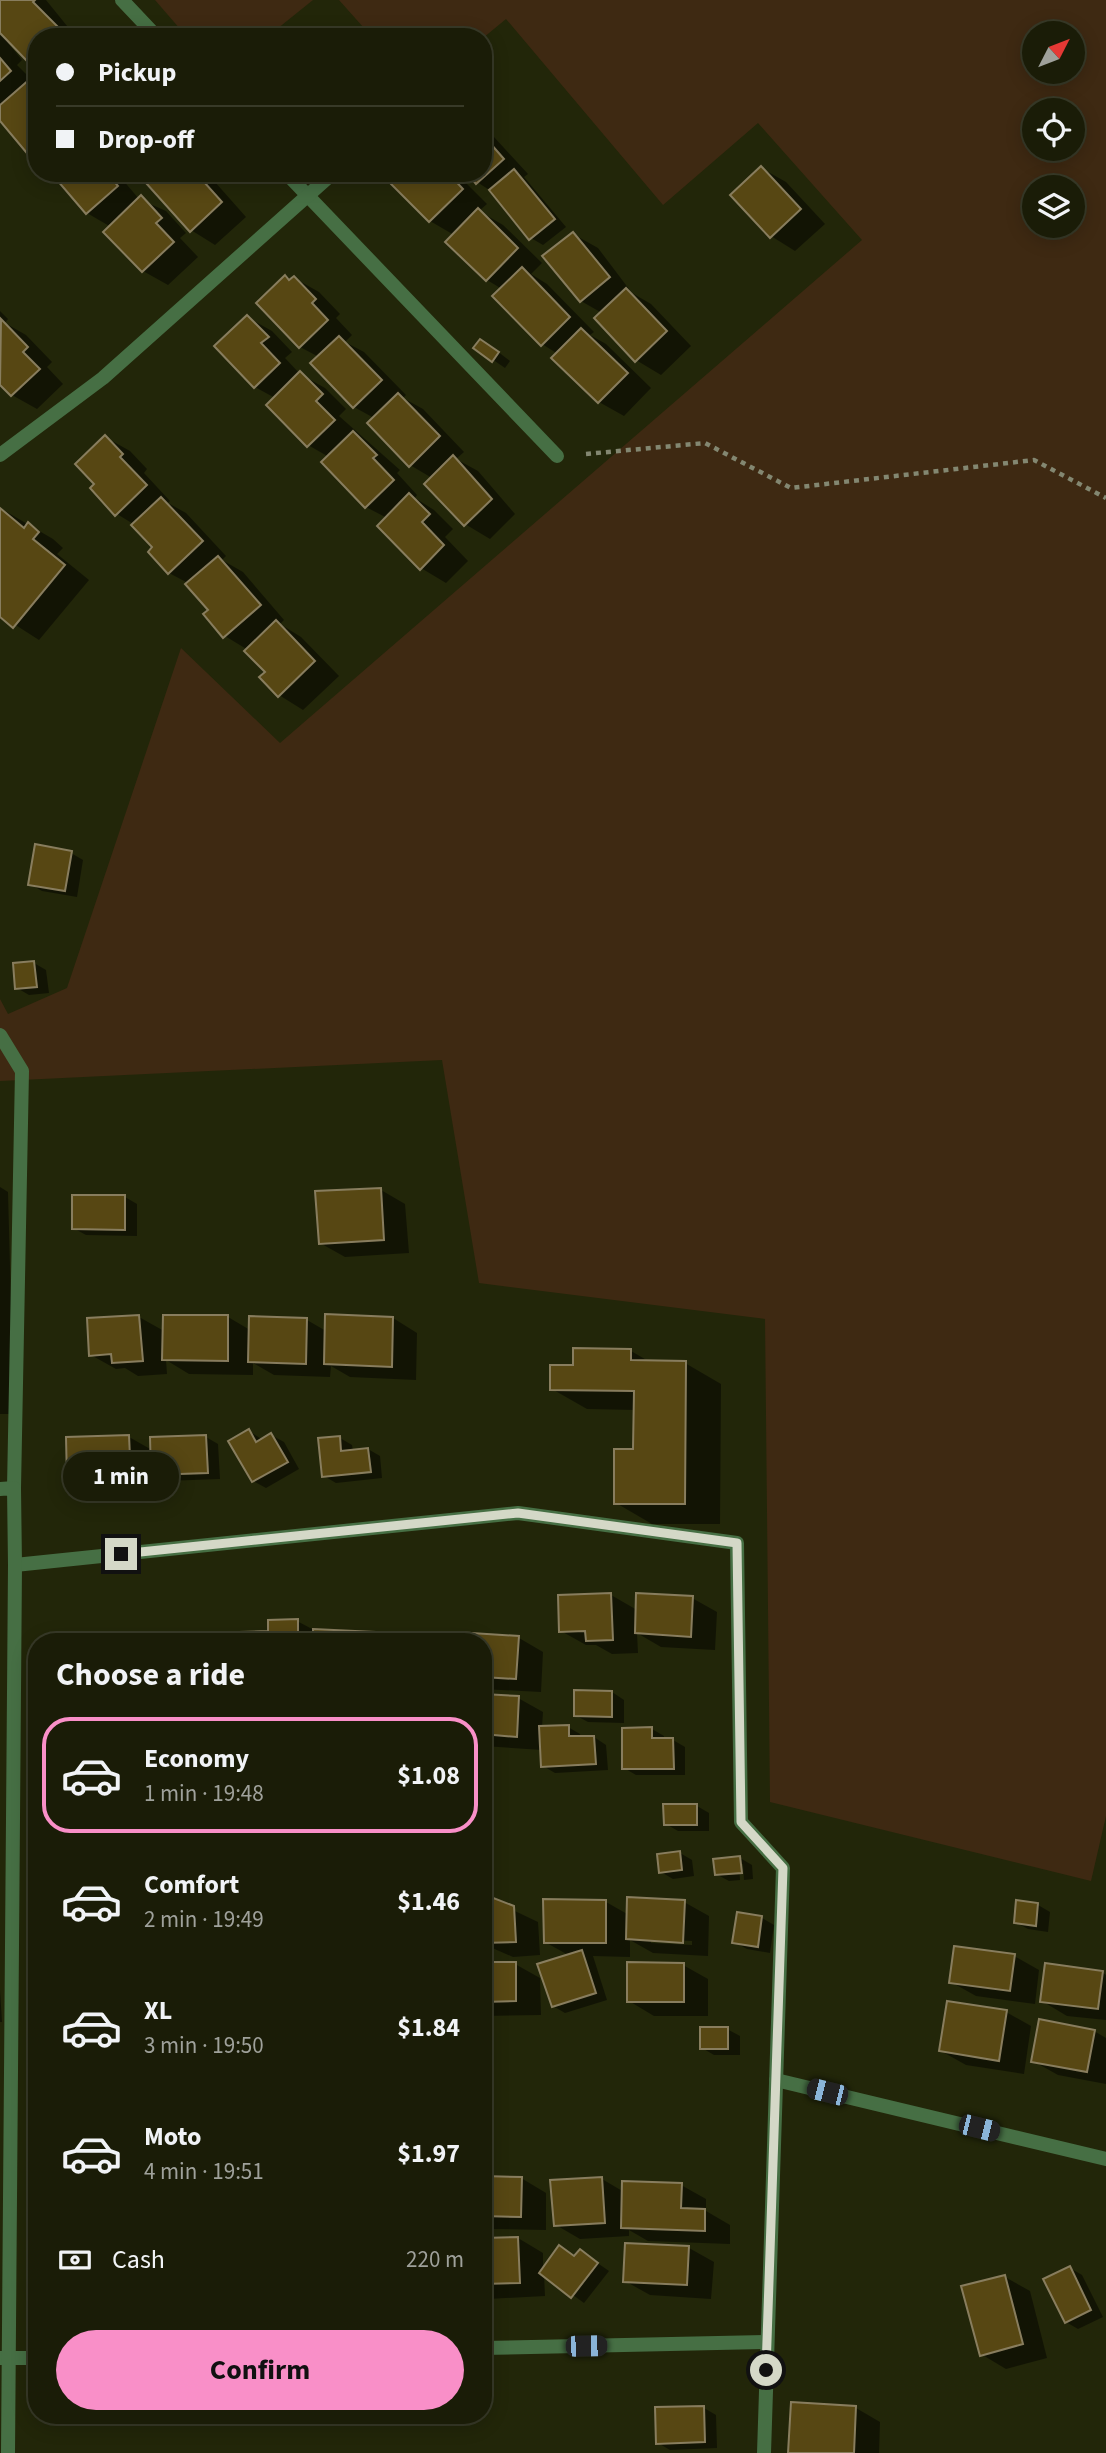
<!DOCTYPE html>
<html lang="en">
<head>
<meta charset="utf-8">
<style>
	body { margin:0; font-family:"Source Sans 3",sans-serif; background:#272915; color:#f1f3f6; height:100vh; display:flex; flex-direction:column; font-size:26px; white-space:nowrap }
	* { box-sizing:border-box; margin:0 }
	p { font-size:23px; color:#9fa19b }
	.icon { flex:none; width:38px; height:38px; fill:none; stroke:currentColor; stroke-width:2; stroke-linecap:round; stroke-linejoin:round }
	.map { position:relative; flex:1; overflow:hidden }
	.panel { position:absolute; left:28px; top:1633px; width:464px; height:791px; display:flex; flex-direction:column; background:#1a1c07; border-radius:28px; box-shadow:0 4px 18px #0003,0 0 0 2px #383a28 }
	.panel>* { flex:none }
	.top-card { position:absolute; left:28px; top:28px; width:464px; height:154px; border-radius:28px; box-shadow:0 4px 18px #0003,0 0 0 2px #383a28; display:grid; align-content:center; height:154px; padding:0 28px; background:#1a1c07 }
	.needle { width:46px; rotate:48deg }
	.fabs { position:absolute; left:1022px; top:21px; display:grid; gap:14px }
	.fabs a { display:grid; place-items:center; width:63px; height:63px; border-radius:50%; background:#1a1c07; box-shadow:0 4px 18px #0003,0 0 0 2px #383a28; font-size:35px }
	.end { position:absolute; width:32px; height:32px; margin:-16px; border:9px solid #d4d8c7; background:#111; box-shadow:0 0 0 4px #111 }
	.from { border-radius:50% }
	.bubble { position:absolute; height:49px; border-radius:24px; background:#1a1c07; box-shadow:0 4px 18px #0003,0 0 0 2px #383a28; font-size:23px; font-weight:700; line-height:49px; text-align:center }
	.car { position:absolute; width:21px; height:42px; margin:-21px -10px; border-radius:9px; box-shadow:0 0 5px 2px #0007; background:linear-gradient(#222 24%,#8ab4d8 0 40%,#222 0 76%,#8ab4d8 0 86%,#222 0) }
	.top-card b { display:flex; align-items:center; gap:24px; height:66px; font-size:26px }
	.top-card b+b { border-top:2px solid #383a28 }
	.top-card i { width:18px; height:18px; background:#f1f3f6 }
	ul { padding:0; list-style:none }
	li { display:flex; align-items:center; gap:21px; height:116px; margin:0 14px 10px; padding:0 14px; border:4px solid transparent; border-radius:28px }
	li div { flex:1 }
	li b { display:block; font-size:26px }
	li em { font-style:normal; font-weight:700 }
	li.selected { border-color:#f98fc8 }
	li>.icon { width:63px; height:63px; stroke-width:1.5 }
	h2 { padding:0 28px; font-size:32px; line-height:84px }
	.pay { display:flex; align-items:center; gap:18px; height:77px; padding:0 28px; font-size:26px }
	.pay p { margin-inline-start:auto }
	.button { display:flex; gap:14px; margin-top:auto; padding:14px 28px }
	.button a { flex:1; height:80px; border-radius:42px; background:#f98fc8; color:#111; font-size:28px; font-weight:700; line-height:80px; text-align:center }
	.map>svg:first-child { display:block }
</style>
</head>
<body>
<div class="map">
<svg width="1106" height="2453" viewBox="0 0 1106 2453">
	<rect width="100%" height="100%" fill="#222609"/>
	<!-- green -->
	<g fill="#3e2912" fill-rule="evenodd">
		<polygon points="155,0 313,0 267,37 187,37"/>
		<path d="M339,0H1106V1816L1091,1881L770,1802L765,1319L479,1283L442,1060L0,1081V999L8,1014L67,988L181,648L280,743L862,240L758,123L663,205L506,19L483,38L372,37ZM1034,33H1073V72H1034ZM1034,110H1073V149H1034ZM1034,187H1073V226H1034Z"/>
	</g>
	<!-- shadow -->
	<g fill="#0007" fill-rule="evenodd">
		<polygon points="0,0 46,0 76,37 37,37 37,65 10,41 8,43 22,60 17,65 37,85 37,159 0,118 0,35 7,40 0,24"/>
		<polygon points="483,125 528,174 524,177 566,227 543,245 531,238 491,191 477,182 483,173"/>
		<polygon points="761,168 786,182 825,224 795,251 771,236"/>
		<polygon points="53,173 129,173 122,179 139,199 166,211 186,233 180,238 198,257 168,285 143,271 105,232 111,227 87,213"/>
		<polygon points="132,173 207,173 246,217 215,245 191,230 148,183"/>
		<polygon points="394,173 456,173 487,204 479,211 503,225 542,263 531,274 547,284 594,332 590,335 606,344 651,388 624,416 599,402 558,354 542,344 502,289 487,280 454,235 430,221 388,179"/>
		<polygon points="573,234 598,248 632,293 651,304 691,346 661,375 636,360 602,313 581,301"/>
		<polygon points="285,277 291,280 294,278 319,292 340,314 336,318 352,335 345,342 364,352 406,395 403,398 423,409 464,452 456,459 478,471 515,514 490,539 465,524 432,478 410,465 374,418 354,407 313,363 319,357 300,347 258,303"/>
		<polygon points="0,311 8,319 5,323 26,335 52,362 47,367 63,384 37,409 12,395 0,381"/>
		<polygon points="247,317 272,331 292,352 285,358 300,374 325,388 346,409 339,416 400,470 397,473 417,495 415,498 434,510 453,529 445,537 468,561 446,583 421,568 387,518 366,507 329,457 308,445 275,398 255,387"/>
		<polygon points="476,348 493,348 510,361 505,368"/>
		<polygon points="105,437 130,451 147,469 144,473 170,501 168,503 186,513 226,556 222,560 243,572 284,620 280,624 301,637 339,676 303,710 279,695 267,673 248,650 225,636 210,610 188,583 169,573 154,547 135,525 117,514 97,484"/>
		<polygon points="0,508 53,539 63,548 57,554 89,580 39,640 0,615"/>
		<polygon points="71,853 83,860 77,897 42,891 30,884"/>
		<polygon points="34,963 46,970 49,993 29,995 17,988"/>
		<polygon points="0,1187 8,1192 14,1414 0,1414"/>
		<polygon points="381,1190 405,1204 409,1253 345,1257 320,1243"/>
		<polygon points="125,1197 137,1204 137,1236 86,1235 73,1228"/>
		<polygon points="139,1317 164,1331 228,1317 250,1330 307,1320 326,1331 393,1318 417,1333 416,1380 350,1377 331,1366 330,1377 274,1375 253,1363 253,1375 189,1374 166,1360 167,1374 138,1376 125,1368 116,1369 91,1355"/>
		<polygon points="631,1351 650,1362 685,1363 721,1384 720,1524 652,1524 616,1503 635,1451 636,1410 587,1409 552,1389 575,1367"/>
		<polygon points="249,1431 263,1440 271,1435 284,1442 299,1469 266,1488 253,1481"/>
		<polygon points="129,1437 152,1450 206,1437 218,1444 220,1479 165,1481 155,1475 155,1493 94,1495 69,1480"/>
		<polygon points="340,1438 352,1445 353,1451 368,1449 380,1456 382,1478 336,1483 324,1476"/>
		<polygon points="611,1595 637,1610 692,1598 717,1612 715,1650 661,1647 637,1633 638,1653 612,1654 596,1645 586,1645 561,1631"/>
		<polygon points="297,1621 314,1630 374,1634 388,1642 242,1642"/>
		<polygon points="519,1638 543,1652 541,1692 483,1689 483,1642"/>
		<polygon points="612,1692 624,1700 624,1723 588,1722 575,1715"/>
		<polygon points="483,1696 518,1698 543,1712 542,1727 568,1727 580,1734 581,1738 594,1737 606,1745 608,1770 555,1773 543,1766 542,1750 483,1746"/>
		<polygon points="652,1729 664,1736 664,1740 673,1740 685,1747 685,1775 636,1775 624,1768"/>
		<polygon points="697,1806 709,1813 709,1831 678,1831 666,1824"/>
		<polygon points="680,1853 692,1860 694,1876 673,1879 661,1872"/>
		<polygon points="740,1858 752,1865 753,1879 744,1880 743,1864 739,1864 740,1880 729,1881 716,1874"/>
		<polygon points="483,1896 538,1922 540,1955 513,1957 483,1944"/>
		<path d="M606,1902L629,1915L684,1902L709,1916L708,1956L653,1953L630,1940V1957L593,1956L607,2000L565,2013L553,2006L570,1956L545,1942ZM651,1939L692,1941V1945L651,1943Z"/>
		<polygon points="1038,1905 1050,1912 1048,1932 1028,1929 1015,1922"/>
		<polygon points="739,1914 762,1918 774,1925 770,1953 747,1949 734,1942"/>
		<polygon points="1014,1956 1039,1970 1035,2004 976,1996 951,1982"/>
		<polygon points="483,1964 515,1964 540,1978 541,2015 483,2016"/>
		<polygon points="683,1965 708,1979 708,2016 654,2016 629,2001"/>
		<polygon points="1102,1972 1106,1975 1106,2020 1067,2016 1042,2001"/>
		<polygon points="0,1990 2,2022 0,2022"/>
		<polygon points="1006,2012 1031,2026 1024,2074 966,2065 941,2051"/>
		<polygon points="727,2029 740,2036 740,2055 714,2055 702,2048"/>
		<polygon points="1094,2031 1106,2038 1106,2084 1058,2075 1033,2061"/>
		<polygon points="483,2177 521,2178 546,2193 546,2230 491,2229 483,2224"/>
		<polygon points="602,2179 624,2192 681,2185 706,2199 706,2211 730,2225 730,2244 648,2241 629,2230 629,2236 580,2239 556,2225"/>
		<polygon points="518,2238 543,2253 543,2270 560,2247 576,2257 580,2251 609,2271 584,2303 544,2274 545,2296 488,2299 483,2296 483,2240"/>
		<polygon points="689,2248 714,2262 711,2299 650,2295 625,2281"/>
		<polygon points="1070,2268 1082,2275 1103,2317 1078,2329 1066,2322"/>
		<polygon points="1005,2277 1030,2291 1047,2358 1006,2369 981,2354"/>
		<polygon points="704,2408 716,2415 717,2448 670,2450 658,2443"/>
		<polygon points="856,2408 880,2422 879,2453 790,2453"/>
	</g>
	<!-- building -->
	<g fill="#574713" stroke="#887d5e" stroke-width="2">
		<polygon points="0,0 35,0 33,2 60,29 52,37 37,37 37,52 27,61 0,33"/>
		<polygon points="0,58 11,71 0,81"/>
		<polygon points="30,79 37,87 37,153 31,158 0,121 0,105"/>
		<polygon points="483,135 504,159 476,184 467,173 483,173"/>
		<polygon points="761,166 801,209 770,238 730,195"/>
		<polygon points="514,169 555,219 529,240 489,190"/>
		<polygon points="51,173 107,173 118,186 86,214"/>
		<polygon points="157,173 196,173 222,202 190,232 146,183"/>
		<polygon points="391,173 448,173 463,189 429,222 386,179"/>
		<polygon points="141,195 162,218 156,223 174,242 142,272 103,232"/>
		<polygon points="478,208 518,248 486,281 445,242"/>
		<polygon points="573,232 610,277 580,302 542,256"/>
		<polygon points="522,267 570,317 541,346 492,296"/>
		<polygon points="285,275 289,280 294,276 316,299 312,303 328,320 299,348 256,303"/>
		<polygon points="626,288 667,331 635,362 594,318"/>
		<polygon points="247,315 269,337 261,343 280,363 254,388 214,346"/>
		<polygon points="1,319 28,347 23,352 40,369 11,396 0,385"/>
		<polygon points="581,328 628,373 598,403 551,358"/>
		<polygon points="339,336 382,380 353,408 310,363"/>
		<polygon points="480,339 499,352 492,362 473,348"/>
		<polygon points="300,371 323,394 316,401 335,420 307,447 266,405"/>
		<polygon points="398,393 440,436 409,467 367,423"/>
		<polygon points="353,431 377,455 373,458 394,480 365,508 321,462"/>
		<polygon points="105,435 123,454 120,457 147,485 115,516 90,488 94,484 75,464"/>
		<polygon points="453,455 492,499 464,526 424,484"/>
		<polygon points="409,493 430,514 422,522 444,545 420,570 377,526"/>
		<polygon points="161,497 203,541 168,574 148,552 152,547 131,525"/>
		<polygon points="0,508 24,528 28,522 39,532 33,539 65,565 13,628 0,617"/>
		<polygon points="218,556 261,605 223,638 203,614 208,610 185,584"/>
		<polygon points="276,620 315,661 278,697 259,677 265,672 244,651"/>
		<polygon points="35,844 72,851 65,891 28,885"/>
		<polygon points="34,961 37,987 15,989 13,963"/>
		<polygon points="381,1188 384,1240 319,1244 315,1191"/>
		<polygon points="72,1195 125,1195 125,1230 72,1229"/>
		<polygon points="325,1314 393,1317 392,1367 324,1364"/>
		<polygon points="139,1315 143,1361 112,1363 111,1354 89,1356 87,1318"/>
		<polygon points="163,1315 228,1315 228,1361 162,1360"/>
		<polygon points="249,1316 307,1318 306,1364 248,1362"/>
		<polygon points="573,1348 631,1349 631,1360 686,1361 685,1504 614,1504 614,1449 633,1449 634,1391 550,1390 550,1365 573,1365"/>
		<polygon points="249,1429 256,1442 271,1433 288,1462 252,1482 228,1441"/>
		<polygon points="129,1435 131,1480 67,1481 66,1437"/>
		<polygon points="206,1435 208,1473 151,1475 150,1437"/>
		<polygon points="340,1436 341,1451 368,1448 371,1472 322,1477 318,1438"/>
		<polygon points="611,1593 613,1640 586,1641 585,1631 559,1632 558,1595"/>
		<polygon points="636,1593 693,1596 691,1637 635,1633"/>
		<polygon points="298,1619 298,1642 241,1642 240,1632 268,1631 268,1620"/>
		<polygon points="313,1629 375,1632 374,1642 313,1642"/>
		<polygon points="456,1632 519,1636 516,1679 483,1677 483,1642 456,1642"/>
		<polygon points="574,1690 612,1691 612,1717 574,1716"/>
		<polygon points="483,1694 519,1696 517,1737 483,1734"/>
		<polygon points="569,1725 569,1736 594,1736 596,1764 541,1767 539,1726"/>
		<polygon points="652,1727 652,1738 673,1738 674,1769 622,1769 622,1728"/>
		<polygon points="663,1804 697,1804 697,1825 664,1825"/>
		<polygon points="680,1851 682,1870 659,1873 657,1854"/>
		<polygon points="740,1856 742,1873 715,1875 713,1859"/>
		<polygon points="483,1894 514,1906 516,1942 483,1943"/>
		<polygon points="627,1897 685,1900 683,1943 626,1939"/>
		<polygon points="543,1899 606,1900 606,1943 544,1943"/>
		<polygon points="1016,1900 1038,1903 1036,1926 1014,1923"/>
		<polygon points="737,1912 762,1916 758,1947 732,1943"/>
		<polygon points="954,1946 1015,1954 1010,1991 949,1983"/>
		<polygon points="582,1950 596,1993 552,2007 537,1964"/>
		<polygon points="483,1962 516,1962 516,2001 483,2002"/>
		<polygon points="627,1962 684,1963 684,2002 627,2002"/>
		<polygon points="1045,1963 1103,1971 1098,2009 1040,2002"/>
		<polygon points="947,2001 1007,2010 999,2061 939,2051"/>
		<polygon points="1039,2019 1095,2030 1087,2072 1031,2062"/>
		<rect x="700" y="2027" width="28" height="22"/>
		<polygon points="483,2176 522,2177 521,2217 483,2216"/>
		<polygon points="602,2177 605,2223 554,2226 550,2180"/>
		<polygon points="622,2181 682,2183 681,2208 705,2209 705,2231 621,2228"/>
		<polygon points="518,2237 520,2283 483,2284 483,2238"/>
		<polygon points="625,2243 689,2246 687,2285 623,2282"/>
		<polygon points="559,2245 574,2256 580,2249 598,2263 571,2298 539,2273"/>
		<polygon points="1070,2266 1091,2310 1065,2323 1043,2279"/>
		<polygon points="1005,2275 1023,2344 980,2356 961,2286"/>
		<polygon points="791,2402 856,2406 854,2453 788,2453"/>
		<polygon points="704,2406 705,2442 656,2444 655,2407"/>
	</g>
	<g fill="none" stroke-linecap="round" stroke-linejoin="round">
		<!-- path -->
		<polyline stroke="#838771" stroke-width="4.5" stroke-dasharray="5 5" stroke-linecap="butt" points="586,454 705,443 791,488 1034,460 1106,498"/>
		<!-- minor -->
		<g stroke="#466f44" stroke-width="14">
			<polyline points="122,0 157,37"/>
			<polyline points="286,173 557,456"/>
			<polyline points="0,455 103,378 333,173"/>
			<polyline points="0,1035 22,1071 14,1488"/>
			<polyline points="15,1565 518,1513 737,1543 741,1822 783,1868 764,2453"/>
			<polyline points="776,2080 1106,2159"/>
			<polyline points="483,2348 767,2342"/>
			<polyline points="0,2358 37,2358"/>
		</g>
		<!-- tertiary -->
		<polyline stroke="#466f44" stroke-width="14" points="0,1489 14,1488 15,1565 8,2453"/>
	</g>
	<g fill="none" stroke-linecap="round" stroke-linejoin="round">
		<!-- route -->
		<polyline stroke="#d4d8c7" stroke-width="9" points="121,1554 518,1513 737,1543 741,1822 783,1868 766,2370"/>
	</g>
</svg>
<div class="fabs">
<a><svg class="needle" viewBox="-14 -14 28 28"><path d="M0-13l5 13h-10z" fill="#e53935"/><path d="M0 13l5-13h-10z" fill="#9fa19b"/></svg></a>
<a><svg class="icon" aria-label="locate" viewBox="0 0 24 24"><circle cx="12" cy="12" r="6"/><path d="M12 2v4M12 18v4M2 12h4M18 12h4"/></svg></a>
<a><svg class="icon" aria-label="layers" viewBox="0 0 24 24"><path d="M12 4l9 5-9 5-9-5zM3 14l9 5 9-5"/></svg></a>
</div>
<i class="end from" style="left:766px;top:2370px"></i>
<i class="end" style="left:121px;top:1554px"></i>
<div class="bubble" style="left:63px;top:1452px;width:116px">1 min</div>
<i class="car" style="left:827px;top:2092px;rotate:284deg"></i>
<i class="car" style="left:979px;top:2128px;rotate:104deg"></i>
<i class="car" style="left:586px;top:2346px;rotate:89deg"></i>
<div class="top-card">
<b><i class="from"></i>Pickup</b>
<b><i></i>Drop-off</b>
</div>
<section class="panel">
<h2>Choose a ride</h2>
<ul>
<li class="selected"><svg class="icon" aria-label="car" viewBox="0 0 24 24"><path d="M5 17H2v-5l4-1 3-4h7l3 4 3 1v5h-3M9 17h6M6 11h13"/><circle cx="7" cy="17" r="2"/><circle cx="17" cy="17" r="2"/></svg><div><b>Economy</b><p>1 min · 19:48</p></div><em>$1.08</em></li>
<li><svg class="icon" aria-label="car" viewBox="0 0 24 24"><path d="M5 17H2v-5l4-1 3-4h7l3 4 3 1v5h-3M9 17h6M6 11h13"/><circle cx="7" cy="17" r="2"/><circle cx="17" cy="17" r="2"/></svg><div><b>Comfort</b><p>2 min · 19:49</p></div><em>$1.46</em></li>
<li><svg class="icon" aria-label="car" viewBox="0 0 24 24"><path d="M5 17H2v-5l4-1 3-4h7l3 4 3 1v5h-3M9 17h6M6 11h13"/><circle cx="7" cy="17" r="2"/><circle cx="17" cy="17" r="2"/></svg><div><b>XL</b><p>3 min · 19:50</p></div><em>$1.84</em></li>
<li><svg class="icon" aria-label="car" viewBox="0 0 24 24"><path d="M5 17H2v-5l4-1 3-4h7l3 4 3 1v5h-3M9 17h6M6 11h13"/><circle cx="7" cy="17" r="2"/><circle cx="17" cy="17" r="2"/></svg><div><b>Moto</b><p>4 min · 19:51</p></div><em>$1.97</em></li>
</ul>
<div class="pay"><svg class="icon" aria-label="cash" viewBox="0 0 24 24"><path d="M3 7h18v10H3z"/><circle cx="12" cy="12" r="2"/></svg>Cash<p>220 m</p></div>
<div class="button"><a>Confirm</a></div>
</section>
</div>
</body>
</html>
